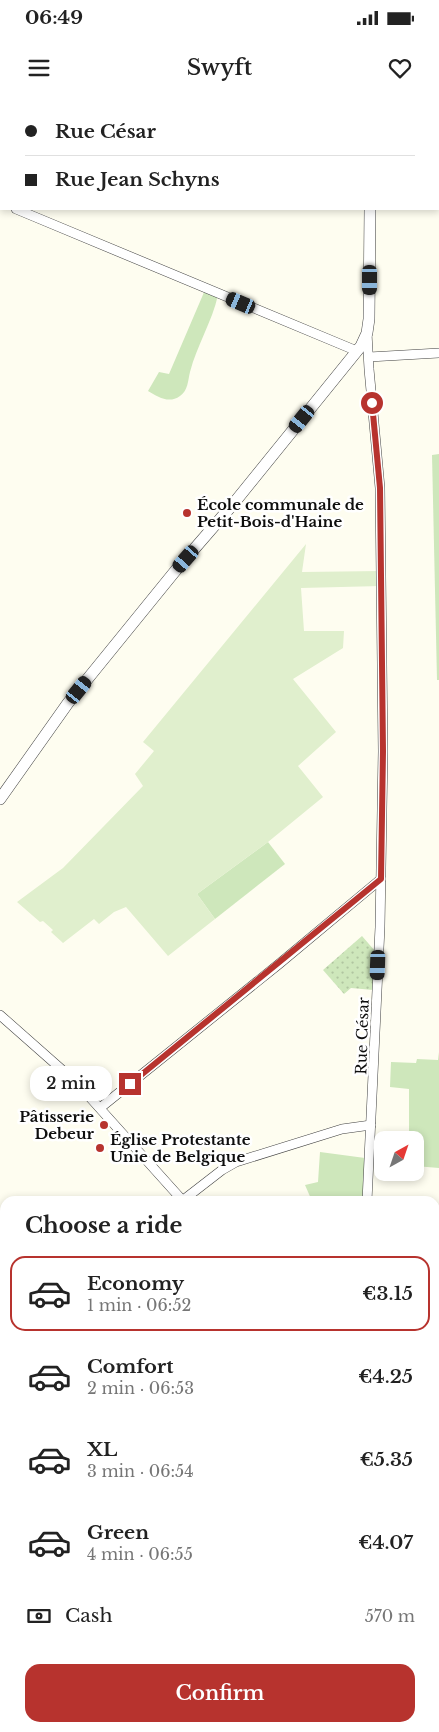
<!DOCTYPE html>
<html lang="en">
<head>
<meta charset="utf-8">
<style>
	body { margin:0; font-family:"Libre Baskerville",serif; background:#f2f2f2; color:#222; height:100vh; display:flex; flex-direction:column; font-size:19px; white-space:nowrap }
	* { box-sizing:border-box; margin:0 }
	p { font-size:16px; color:#767676 }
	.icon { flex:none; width:28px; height:28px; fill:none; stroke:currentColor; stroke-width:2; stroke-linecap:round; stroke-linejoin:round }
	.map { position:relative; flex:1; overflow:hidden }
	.drawer { position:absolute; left:0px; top:1096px; width:440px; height:536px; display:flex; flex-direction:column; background:#fff; border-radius:15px 15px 0 0; box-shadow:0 2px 8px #0003 }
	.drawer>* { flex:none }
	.guide { position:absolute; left:0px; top:0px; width:440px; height:110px; box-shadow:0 2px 8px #0003; display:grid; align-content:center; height:110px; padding:0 25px; background:#fff }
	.needle { width:32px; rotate:40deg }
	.buttons { position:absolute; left:374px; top:1031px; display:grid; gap:10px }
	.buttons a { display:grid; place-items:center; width:50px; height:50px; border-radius:10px; background:#fff; box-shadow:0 2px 8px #0003; font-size:25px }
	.end { position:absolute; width:22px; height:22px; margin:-11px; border:6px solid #b7332e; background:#fff; box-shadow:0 0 0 2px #fff }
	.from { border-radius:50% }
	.bubble { position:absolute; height:35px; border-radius:15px; background:#fff; box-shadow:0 2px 8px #0003; font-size:16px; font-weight:600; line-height:35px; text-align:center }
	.car { position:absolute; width:15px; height:30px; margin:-15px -8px; border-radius:6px; box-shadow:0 0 4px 1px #0007; background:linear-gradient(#222 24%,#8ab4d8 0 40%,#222 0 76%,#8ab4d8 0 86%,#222 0) }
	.guide b { display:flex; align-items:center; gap:18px; height:48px; font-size:19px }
	.guide b+b { border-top:1px solid #e0e0e0 }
	.guide i { width:12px; height:12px; background:#222 }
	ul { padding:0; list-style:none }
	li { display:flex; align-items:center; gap:15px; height:75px; margin:0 10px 8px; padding:0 15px; border:2px solid transparent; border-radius:15px }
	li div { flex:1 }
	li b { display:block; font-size:19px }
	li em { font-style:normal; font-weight:600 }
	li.on { border-color:#b7332e }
	li>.icon { width:45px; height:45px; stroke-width:1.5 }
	h2 { padding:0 25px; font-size:22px; line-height:60px }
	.pay { display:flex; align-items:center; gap:12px; height:55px; padding:0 25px; font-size:19px }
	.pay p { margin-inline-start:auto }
	.action { display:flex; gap:10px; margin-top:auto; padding:10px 25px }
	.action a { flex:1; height:58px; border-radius:15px; background:#b7332e; color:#fff; font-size:20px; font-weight:600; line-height:58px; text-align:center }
	.status { display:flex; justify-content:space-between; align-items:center; height:35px; padding:0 25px; background:#fff; direction:ltr }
	.status svg { height:14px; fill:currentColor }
	header { display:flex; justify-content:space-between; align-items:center; height:65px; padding:0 25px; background:#fff; font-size:22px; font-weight:600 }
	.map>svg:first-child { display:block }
</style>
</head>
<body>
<div class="status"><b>06:49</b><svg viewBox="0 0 49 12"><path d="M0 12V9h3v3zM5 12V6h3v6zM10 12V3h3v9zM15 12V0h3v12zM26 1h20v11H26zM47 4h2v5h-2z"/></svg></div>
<header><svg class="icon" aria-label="menu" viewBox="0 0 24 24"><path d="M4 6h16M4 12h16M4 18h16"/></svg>Swyft<svg class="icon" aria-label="heart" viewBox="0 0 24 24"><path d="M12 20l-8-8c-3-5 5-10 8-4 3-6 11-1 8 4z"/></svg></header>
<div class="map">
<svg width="439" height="1632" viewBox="0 0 439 1632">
	<defs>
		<pattern id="farmland-dots" width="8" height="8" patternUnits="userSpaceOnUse" patternTransform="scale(1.25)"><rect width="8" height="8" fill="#f3f3d1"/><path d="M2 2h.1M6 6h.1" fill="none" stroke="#cfcfb2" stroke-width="1.8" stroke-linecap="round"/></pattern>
		<pattern id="forest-firs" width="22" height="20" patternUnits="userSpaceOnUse" patternTransform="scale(1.25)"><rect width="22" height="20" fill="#b1d79c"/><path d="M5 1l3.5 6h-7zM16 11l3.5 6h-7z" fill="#97b785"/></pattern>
		<pattern id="garden-dots" width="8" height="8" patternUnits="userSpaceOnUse" patternTransform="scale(1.25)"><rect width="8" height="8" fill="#cee7bb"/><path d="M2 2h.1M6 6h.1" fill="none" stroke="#b0c5a0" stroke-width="1.8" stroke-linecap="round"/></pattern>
	</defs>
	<rect width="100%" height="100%" fill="#fefdf0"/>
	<!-- farmland -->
	<polygon fill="url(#farmland-dots)" points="439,1613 439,1632 425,1632 428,1628 435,1628 435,1618"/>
	<!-- grass -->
	<g fill="#cee7bb">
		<path d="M205,190L218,195C212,222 197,245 190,272C188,280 188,291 180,296C169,304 158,297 148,291L159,272L169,274Z"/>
		<polygon points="439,354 439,580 437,580 432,355"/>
		<polygon points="268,742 285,764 215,819 197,794"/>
		<polygon points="439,952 439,1068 415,1066 415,1040 409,1040 409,989 390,987 391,962 416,963 417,959 438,960"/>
		<polygon points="320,1052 365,1058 363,1101 312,1101 305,1085 318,1082"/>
		<polygon points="104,1628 159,1628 158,1632 104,1632"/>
	</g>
	<!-- forest -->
	<g fill="url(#forest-firs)">
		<polygon points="0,0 102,0 103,1 1,1 1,103 0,103"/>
		<polygon points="150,0 371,0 371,1 149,1"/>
		<polygon points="159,1628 213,1628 211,1632 158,1632"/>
	</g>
	<!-- garden -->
	<polygon fill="url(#garden-dots)" points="362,836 375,851 373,890 351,888 344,894 323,870"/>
	<!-- pitch -->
	<polygon fill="#e0efcd" points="306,444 302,472 381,471 381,486 301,488 304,531 344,531 343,548 293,579 336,632 298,666 323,697 268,742 197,794 215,819 168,856 126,807 114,812 99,824 94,819 63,843 51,832 53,830 43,821 40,822 17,802 63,768 143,686 135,674 154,651 143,642"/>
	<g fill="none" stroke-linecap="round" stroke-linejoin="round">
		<defs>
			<g id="minor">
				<polyline points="0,103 1,103"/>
				<polyline points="16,109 357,251"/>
				<polyline points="369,257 439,253"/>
				<polyline points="0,915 77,983 183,1101"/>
				<polyline points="100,1008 279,864 381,779"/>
				<polyline points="182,1101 222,1070 236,1062 342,1029 371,1025"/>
				<polyline points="367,1101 380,827 383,651 380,388 369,269 367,233"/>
				<polyline points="0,1337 5,1337"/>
				<polyline points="0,1401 5,1462"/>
				<polyline points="435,1407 439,1409"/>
				<polyline points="435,1527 439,1525"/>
				<polyline points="16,1628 16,1632"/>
				<polyline points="288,1632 290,1628"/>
			</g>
			<g id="tertiary">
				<polyline points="371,1 371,0"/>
				<polyline points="0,699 68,603 176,470 234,403 361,246 367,233 369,219 370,109"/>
				<polyline points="435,1225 439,1235"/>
			</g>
			<g id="primary">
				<polyline points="435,1204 439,1204"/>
				<polyline points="0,1270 5,1268"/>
			</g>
		</defs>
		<!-- minor casing -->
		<use href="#minor" stroke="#414141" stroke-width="10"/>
		<!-- tertiary casing -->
		<use href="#tertiary" stroke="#414141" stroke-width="12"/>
		<!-- primary casing -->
		<use href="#primary" stroke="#1f1f1f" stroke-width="15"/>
		<!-- minor -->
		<use href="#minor" stroke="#fff" stroke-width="9"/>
		<!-- tertiary -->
		<use href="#tertiary" stroke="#fff" stroke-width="11"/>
		<!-- primary -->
		<use href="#primary" stroke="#f1dc6e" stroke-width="14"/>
	</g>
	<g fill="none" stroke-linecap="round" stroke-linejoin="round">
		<!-- route -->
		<polyline stroke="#b7332e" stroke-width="6" points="130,984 381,779 383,651 380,388 372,303"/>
	</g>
	<!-- markers -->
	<g fill="#b7332e" stroke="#fff" stroke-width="2">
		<circle cx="187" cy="413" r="5"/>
		<circle cx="104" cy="1025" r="5"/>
		<circle cx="100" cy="1048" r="5"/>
	</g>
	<g text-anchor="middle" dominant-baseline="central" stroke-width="5" stroke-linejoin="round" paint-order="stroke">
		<!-- poi labels -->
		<g font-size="15" font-weight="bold" fill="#0e0e0e" stroke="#fff" text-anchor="start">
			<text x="197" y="404">École communale de<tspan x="197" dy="17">Petit-Bois-d'Haine</tspan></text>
			<text x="94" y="1016" text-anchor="end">Pâtisserie<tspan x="94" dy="17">Debeur</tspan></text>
			<text x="110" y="1039">Église Protestante<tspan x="110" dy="17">Unie de Belgique</tspan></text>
		</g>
		<!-- street labels -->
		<g font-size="15" fill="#0e0e0e" stroke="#fff">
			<text transform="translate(362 936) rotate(-88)">Rue César</text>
		</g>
	</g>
</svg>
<div class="buttons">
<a><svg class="needle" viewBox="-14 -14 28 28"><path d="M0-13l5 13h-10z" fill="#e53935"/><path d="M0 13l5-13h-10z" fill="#767676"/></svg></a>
</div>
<i class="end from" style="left:372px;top:303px"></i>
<i class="end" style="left:130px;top:984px"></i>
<div class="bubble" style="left:30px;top:966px;width:82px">2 min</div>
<i class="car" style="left:370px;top:180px;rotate:180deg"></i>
<i class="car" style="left:241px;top:203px;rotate:293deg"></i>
<i class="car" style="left:302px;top:319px;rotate:219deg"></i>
<i class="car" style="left:186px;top:459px;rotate:221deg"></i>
<i class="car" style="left:79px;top:590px;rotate:39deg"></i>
<i class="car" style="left:378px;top:865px;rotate:182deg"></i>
<div class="guide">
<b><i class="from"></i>Rue César</b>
<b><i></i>Rue Jean Schyns</b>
</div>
<section class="drawer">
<h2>Choose a ride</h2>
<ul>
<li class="on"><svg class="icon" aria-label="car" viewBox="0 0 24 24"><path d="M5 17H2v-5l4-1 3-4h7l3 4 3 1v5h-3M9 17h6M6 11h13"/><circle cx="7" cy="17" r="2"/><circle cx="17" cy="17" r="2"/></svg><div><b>Economy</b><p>1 min · 06:52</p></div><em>€3.15</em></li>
<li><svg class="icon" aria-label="car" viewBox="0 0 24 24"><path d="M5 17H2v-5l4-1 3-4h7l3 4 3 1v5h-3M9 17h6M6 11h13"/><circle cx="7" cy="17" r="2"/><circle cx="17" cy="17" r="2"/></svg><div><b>Comfort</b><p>2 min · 06:53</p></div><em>€4.25</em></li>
<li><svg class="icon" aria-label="car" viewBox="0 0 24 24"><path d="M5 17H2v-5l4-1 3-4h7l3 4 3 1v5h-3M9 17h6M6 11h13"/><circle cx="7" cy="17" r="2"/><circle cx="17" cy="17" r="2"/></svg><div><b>XL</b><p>3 min · 06:54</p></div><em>€5.35</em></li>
<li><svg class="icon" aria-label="car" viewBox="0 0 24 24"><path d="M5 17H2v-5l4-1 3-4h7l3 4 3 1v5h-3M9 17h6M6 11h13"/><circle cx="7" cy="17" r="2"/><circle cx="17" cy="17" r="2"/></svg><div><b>Green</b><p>4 min · 06:55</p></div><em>€4.07</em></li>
</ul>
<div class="pay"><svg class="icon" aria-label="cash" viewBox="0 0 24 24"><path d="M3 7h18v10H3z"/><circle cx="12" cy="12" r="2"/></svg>Cash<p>570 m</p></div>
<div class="action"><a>Confirm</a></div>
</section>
</div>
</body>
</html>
